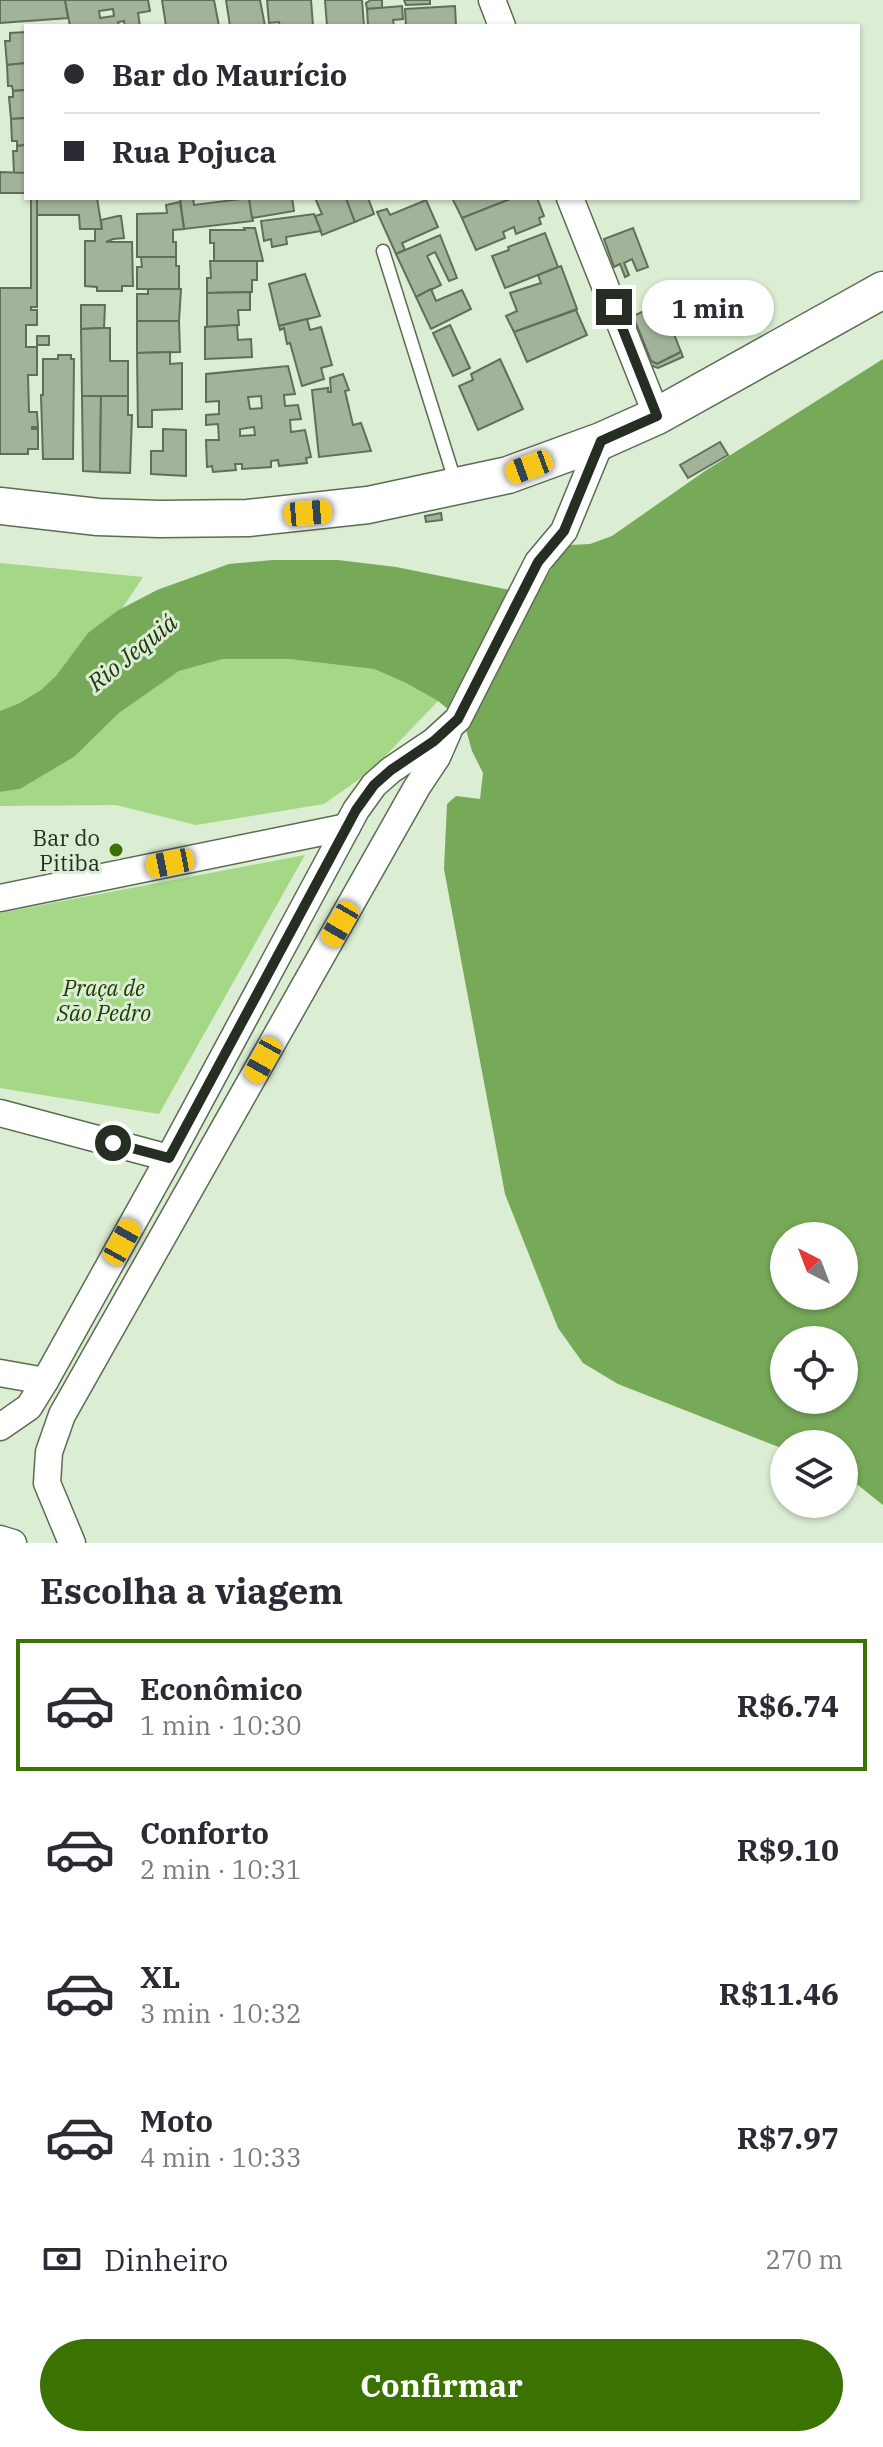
<!DOCTYPE html>
<html lang="pt">
<head>
<meta charset="utf-8">
<style>
	body { margin:0; font-family:"IBM Plex Serif",serif; background:#f2f2f3; color:#2b2b33; height:100vh; display:flex; flex-direction:column; font-size:30px; white-space:nowrap }
	* { box-sizing:border-box; margin:0 }
	p { font-size:26px; color:#7c7c81 }
	.icon { flex:none; width:44px; height:44px; fill:none; stroke:currentColor; stroke-width:2; stroke-linecap:round; stroke-linejoin:round }
	.map { position:relative; height:1543px; overflow:hidden }
	.details { display:flex; flex-direction:column; background:#fff; flex:1 }
	.details>* { flex:none }
	.banner { position:absolute; left:24px; top:24px; width:836px; height:176px; border-radius:0px; box-shadow:0 2px 6px #0004; display:grid; align-content:center; height:176px; padding:0 40px; background:#fff }
	.needle { width:52px; rotate:318deg }
	.tools { position:absolute; left:770px; top:1222px; display:grid; gap:16px }
	.tools a { display:grid; place-items:center; width:88px; height:88px; border-radius:50%; background:#fff; box-shadow:0 2px 6px #0004; font-size:40px }
	.end { position:absolute; width:36px; height:36px; margin:-18px; border:10px solid #262d23; background:#fff; box-shadow:0 0 0 4px #fff }
	.from { border-radius:50% }
	.bubble { position:absolute; height:56px; border-radius:28px; background:#fff; box-shadow:0 2px 6px #0004; font-size:26px; font-weight:700; line-height:56px; text-align:center }
	.car { position:absolute; width:24px; height:48px; margin:-24px -12px; border-radius:10px; box-shadow:0 0 6px 2px #0007; background:linear-gradient(#f5c518 24%,#345 0 40%,#f5c518 0 76%,#345 0 86%,#f5c518 0) }
	.banner b { display:flex; align-items:center; gap:28px; height:76px; font-size:30px }
	.banner b+b { border-top:2px solid #e1e1e2 }
	.banner i { width:20px; height:20px; background:#2b2b33 }
	ul { padding:0; list-style:none }
	li { display:flex; align-items:center; gap:24px; height:132px; margin:0 16px 12px; padding:0 24px; border:4px solid transparent; border-radius:0px }
	li div { flex:1 }
	li b { display:block; font-size:30px }
	li em { font-style:normal; font-weight:700 }
	li.selected { border-color:#3a7301 }
	li>.icon { width:72px; height:72px; stroke-width:1.5 }
	h2 { padding:0 40px; font-size:36px; line-height:96px }
	.pay { display:flex; align-items:center; gap:20px; height:88px; padding:0 40px; font-size:30px }
	.pay p { margin-inline-start:auto }
	.cta { display:flex; gap:16px; margin-top:auto; padding:16px 40px }
	.cta a { flex:1; height:92px; border-radius:48px; background:#3a7301; color:#fff; font-size:32px; font-weight:700; line-height:92px; text-align:center }
	.map>svg:first-child { display:block }
</style>
</head>
<body>
<div class="map">
<svg width="883" height="1543" viewBox="0 0 883 1543">
	<rect width="100%" height="100%" fill="#dbedd2"/>
	<!-- green -->
	<g fill="#a4d886">
		<polygon points="0,563 143,577 100,642 0,727"/>
		<polygon points="223,659 288,659 374,669 406,683 438,701 371,771 324,804 196,825 116,805 0,806 0,792 20,789 74,757 119,713 179,671"/>
		<polygon points="305,855 159,1114 0,1088 0,913"/>
	</g>
	<!-- water -->
	<path fill="#76a958" fill-rule="evenodd" d="M883,359V1505L844,1474V1444H784V1449L618,1384L583,1363L558,1328L505,1194L444,869L447,804L456,796L480,799L483,773L472,751L464,722L438,701L406,683L374,669L288,659H223L179,671L119,713L74,757L20,789L0,792V711L20,703L41,690L56,676L88,633L117,611L157,590L229,564L273,560H338L396,567L535,595L564,548L570,545L590,544L612,536L705,471ZM784,1236H844V1296H784ZM784,1340H844V1400H784Z"/>
	<!-- building -->
	<g fill="#a2b39a" stroke="#606f58" stroke-width="2" fill-rule="evenodd">
		<polygon points="0,0 65,0 68,18 0,23"/>
		<path d="M65,0H148L150,11L138,13L140,26H125L124,21L118,22L119,26H70ZM113,9L114,16L100,18L99,11Z"/>
		<polygon points="162,0 214,0 219,26 166,26"/>
		<polygon points="226,0 260,0 265,26 230,26"/>
		<polygon points="267,0 311,0 313,26 280,26 279,22 269,23"/>
		<polygon points="325,0 362,0 364,26 327,26"/>
		<polygon points="371,0 382,0 382,8 367,9 366,3"/>
		<polygon points="404,0 430,0 430,4 406,5"/>
		<polygon points="402,6 403,19 393,20 394,26 368,26 367,9"/>
		<polygon points="455,6 456,26 406,26 405,9"/>
		<polygon points="26,32 26,63 7,65 5,41 10,41 10,33"/>
		<polygon points="26,63 26,90 13,91 12,86 8,86 7,65"/>
		<polygon points="26,90 26,118 11,119 9,97 13,97 13,91"/>
		<polygon points="26,118 26,145 17,146 17,141 12,141 11,119"/>
		<polygon points="26,145 26,173 14,173 13,151 17,151 17,146"/>
		<polygon points="0,172 26,173 26,193 0,193"/>
		<polygon points="31,198 37,198 37,307 31,307 31,310 37,310 37,325 26,325 26,347 37,347 37,375 28,375 29,412 37,412 38,427 32,427 32,429 38,429 38,449 28,449 28,454 0,454 0,288 31,288"/>
		<polygon points="37,198 97,198 102,229 80,229 79,215 37,215"/>
		<polygon points="180,198 193,198 194,205 249,198 253,221 184,229"/>
		<polygon points="249,198 292,198 294,211 252,218"/>
		<polygon points="315,198 346,198 355,222 322,235 315,216 322,214"/>
		<polygon points="346,198 368,198 374,214 355,222"/>
		<polygon points="452,198 513,198 462,218"/>
		<polygon points="513,198 537,198 544,216 539,218 541,224 516,234 514,227 503,232 505,238 476,250 462,218"/>
		<polygon points="426,200 438,227 402,243 405,250 396,254 377,212 387,209 390,215"/>
		<polygon points="180,202 184,229 173,230 173,242 176,242 176,257 137,257 137,214 167,213 166,205"/>
		<polygon points="314,214 321,231 286,237 287,244 272,247 271,239 264,241 261,221"/>
		<polygon points="118,216 121,216 124,238 113,239 106,242 132,242 133,286 122,286 122,291 97,291 97,287 85,286 85,241 95,241 95,229 102,229 101,220"/>
		<polygon points="244,228 255,228 263,261 214,261 214,243 210,243 210,230 245,230"/>
		<polygon points="633,228 648,267 637,271 632,259 624,263 629,275 625,277 620,264 614,267 604,239"/>
		<polygon points="545,233 558,267 505,288 492,256 509,250 508,247"/>
		<polygon points="440,235 457,278 449,281 435,252 427,256 441,285 416,297 396,254"/>
		<polygon points="141,257 176,257 176,266 179,266 179,289 137,289 137,267 142,267"/>
		<polygon points="210,261 257,261 257,280 252,280 252,292 207,293 207,278 211,278"/>
		<polygon points="561,266 577,309 514,332 506,316 517,311 510,293 541,283 538,275"/>
		<polygon points="305,274 320,316 279,326 269,284"/>
		<polygon points="148,289 181,289 179,321 137,321 137,294 148,294"/>
		<polygon points="431,289 436,301 462,290 471,309 431,329 416,297"/>
		<polygon points="250,292 250,310 238,310 239,325 207,327 207,293"/>
		<polygon points="662,303 681,352 657,364 651,361 633,316"/>
		<polygon points="81,305 105,305 104,328 81,329"/>
		<polygon points="576,310 587,335 527,362 514,332"/>
		<polygon points="307,319 310,330 321,327 332,365 321,368 324,379 302,386 290,343 287,344 284,328 280,330 279,326"/>
		<polygon points="137,321 179,321 180,352 137,353"/>
		<polygon points="237,325 238,340 251,339 252,357 205,359 205,327"/>
		<polygon points="450,325 470,368 453,376 433,333"/>
		<polygon points="637,326 651,361 657,364 681,352 683,357 658,368 647,364 633,327"/>
		<polygon points="104,328 110,328 110,361 128,361 128,396 82,396 81,329"/>
		<rect x="37" y="336" width="12" height="9"/>
		<polygon points="170,352 170,364 182,363 182,409 152,410 152,427 138,427 137,353"/>
		<polygon points="58,355 71,355 71,359 74,359 73,459 43,459 41,395 43,395 43,359 58,359"/>
		<polygon points="500,359 523,409 478,430 459,386 473,380 471,374"/>
		<path d="M288,366L295,394L284,395L285,406L298,405L301,419L290,420L291,432L305,430L311,457L306,458L307,463L279,466L278,460L271,461V467L242,469V464H235L236,470L213,472L212,466L207,467L206,440H219L218,424L206,425V415L219,414V401L206,402V374ZM261,396L262,408L250,409L248,397ZM254,427L255,435L240,436V429Z"/>
		<polygon points="343,374 349,390 345,391 353,425 361,423 371,451 319,457 312,390 328,388 328,392 331,392 330,378"/>
		<polygon points="82,396 101,396 100,472 83,471"/>
		<polygon points="101,396 128,396 128,415 132,415 130,473 100,472"/>
		<polygon points="163,429 186,430 186,476 151,474 151,451 163,451"/>
		<polygon points="720,442 728,455 688,478 680,465"/>
		<polygon points="441,513 442,520 426,522 425,516"/>
	</g>
	<g fill="none" stroke-linecap="round" stroke-linejoin="round">
		<defs>
			<polyline id="lane" points="383,251 456,484"/>
			<g id="street">
				<polyline points="492,0 502,26"/>
				<polyline points="570,198 657,416"/>
				<polyline points="0,898 347,827"/>
				<polyline points="0,1113 169,1158"/>
				<polyline points="0,1373 45,1381"/>
				<polyline points="0,1427 29,1407 45,1381 169,1158 356,810 374,785 391,770 434,741 458,719 538,562 564,531 601,441"/>
				<polyline points="0,1539 13,1543"/>
				<polyline points="72,1543 47,1483 49,1452 62,1415 417,787 437,757 448,732"/>
			</g>
			<polyline id="secondary" points="0,506 98,517 160,519 248,518 368,505 508,475 601,441 657,416 883,290"/>
		</defs>
		<!-- lane casing -->
		<use href="#lane" stroke="#5c6b54" stroke-width="15"/>
		<!-- street casing -->
		<use href="#street" stroke="#5c6b54" stroke-width="29"/>
		<!-- secondary casing -->
		<use href="#secondary" stroke="#5c6b54" stroke-width="39"/>
		<!-- lane -->
		<use href="#lane" stroke="#fff" stroke-width="12"/>
		<!-- street -->
		<use href="#street" stroke="#fff" stroke-width="26"/>
		<!-- secondary -->
		<use href="#secondary" stroke="#fff" stroke-width="36"/>
	</g>
	<g fill="none" stroke-linecap="round" stroke-linejoin="round">
		<!-- route -->
		<polyline stroke="#262d23" stroke-width="10" points="113,1143 169,1158 356,810 374,785 391,770 434,741 458,719 538,562 564,531 601,441 657,416 614,307"/>
	</g>
	<!-- markers -->
	<circle fill="#3a7301" stroke="#dbedd2" stroke-width="3" cx="116" cy="850" r="8"/>
	<g text-anchor="middle" dominant-baseline="central" stroke-width="6" stroke-linejoin="round" paint-order="stroke">
		<!-- poi labels -->
		<g font-size="22" fill="#262d23" stroke="#dbedd2" text-anchor="end">
			<text x="100" y="837">Bar do<tspan x="100" dy="25">Pitiba</tspan></text>
		</g>
		<!-- park labels -->
		<g font-size="22" font-style="italic" fill="#1a3a00" stroke="#dbedd2">
			<text x="104" y="987">Praça de<tspan x="104" dy="25">São Pedro</tspan></text>
		</g>
		<!-- water labels -->
		<g font-size="24" font-style="italic" fill="#1f3312" stroke="#dbedd2">
			<text transform="translate(132 652) rotate(-39)">Rio Jequiá</text>
		</g>
	</g>
</svg>
<div class="tools">
<a><svg class="needle" viewBox="-14 -14 28 28"><path d="M0-13l5 13h-10z" fill="#e53935"/><path d="M0 13l5-13h-10z" fill="#7c7c81"/></svg></a>
<a><svg class="icon" aria-label="locate" viewBox="0 0 24 24"><circle cx="12" cy="12" r="6"/><path d="M12 2v4M12 18v4M2 12h4M18 12h4"/></svg></a>
<a><svg class="icon" aria-label="layers" viewBox="0 0 24 24"><path d="M12 4l9 5-9 5-9-5zM3 14l9 5 9-5"/></svg></a>
</div>
<i class="end from" style="left:113px;top:1143px"></i>
<i class="end" style="left:614px;top:307px"></i>
<div class="bubble" style="left:642px;top:280px;width:132px">1 min</div>
<i class="car" style="left:529px;top:467px;rotate:250deg"></i>
<i class="car" style="left:308px;top:513px;rotate:85deg"></i>
<i class="car" style="left:170px;top:863px;rotate:259deg"></i>
<i class="car" style="left:340px;top:924px;rotate:210deg"></i>
<i class="car" style="left:263px;top:1060px;rotate:209deg"></i>
<i class="car" style="left:122px;top:1242px;rotate:29deg"></i>
<div class="banner">
<b><i class="from"></i>Bar do Maurício</b>
<b><i></i>Rua Pojuca</b>
</div>
</div>
<section class="details">
<h2>Escolha a viagem</h2>
<ul>
<li class="selected"><svg class="icon" aria-label="car" viewBox="0 0 24 24"><path d="M5 17H2v-5l4-1 3-4h7l3 4 3 1v5h-3M9 17h6M6 11h13"/><circle cx="7" cy="17" r="2"/><circle cx="17" cy="17" r="2"/></svg><div><b>Econômico</b><p>1 min · 10:30</p></div><em>R$6.74</em></li>
<li><svg class="icon" aria-label="car" viewBox="0 0 24 24"><path d="M5 17H2v-5l4-1 3-4h7l3 4 3 1v5h-3M9 17h6M6 11h13"/><circle cx="7" cy="17" r="2"/><circle cx="17" cy="17" r="2"/></svg><div><b>Conforto</b><p>2 min · 10:31</p></div><em>R$9.10</em></li>
<li><svg class="icon" aria-label="car" viewBox="0 0 24 24"><path d="M5 17H2v-5l4-1 3-4h7l3 4 3 1v5h-3M9 17h6M6 11h13"/><circle cx="7" cy="17" r="2"/><circle cx="17" cy="17" r="2"/></svg><div><b>XL</b><p>3 min · 10:32</p></div><em>R$11.46</em></li>
<li><svg class="icon" aria-label="car" viewBox="0 0 24 24"><path d="M5 17H2v-5l4-1 3-4h7l3 4 3 1v5h-3M9 17h6M6 11h13"/><circle cx="7" cy="17" r="2"/><circle cx="17" cy="17" r="2"/></svg><div><b>Moto</b><p>4 min · 10:33</p></div><em>R$7.97</em></li>
</ul>
<div class="pay"><svg class="icon" aria-label="cash" viewBox="0 0 24 24"><path d="M3 7h18v10H3z"/><circle cx="12" cy="12" r="2"/></svg>Dinheiro<p>270 m</p></div>
<div class="cta"><a>Confirmar</a></div>
</section>
</body>
</html>
